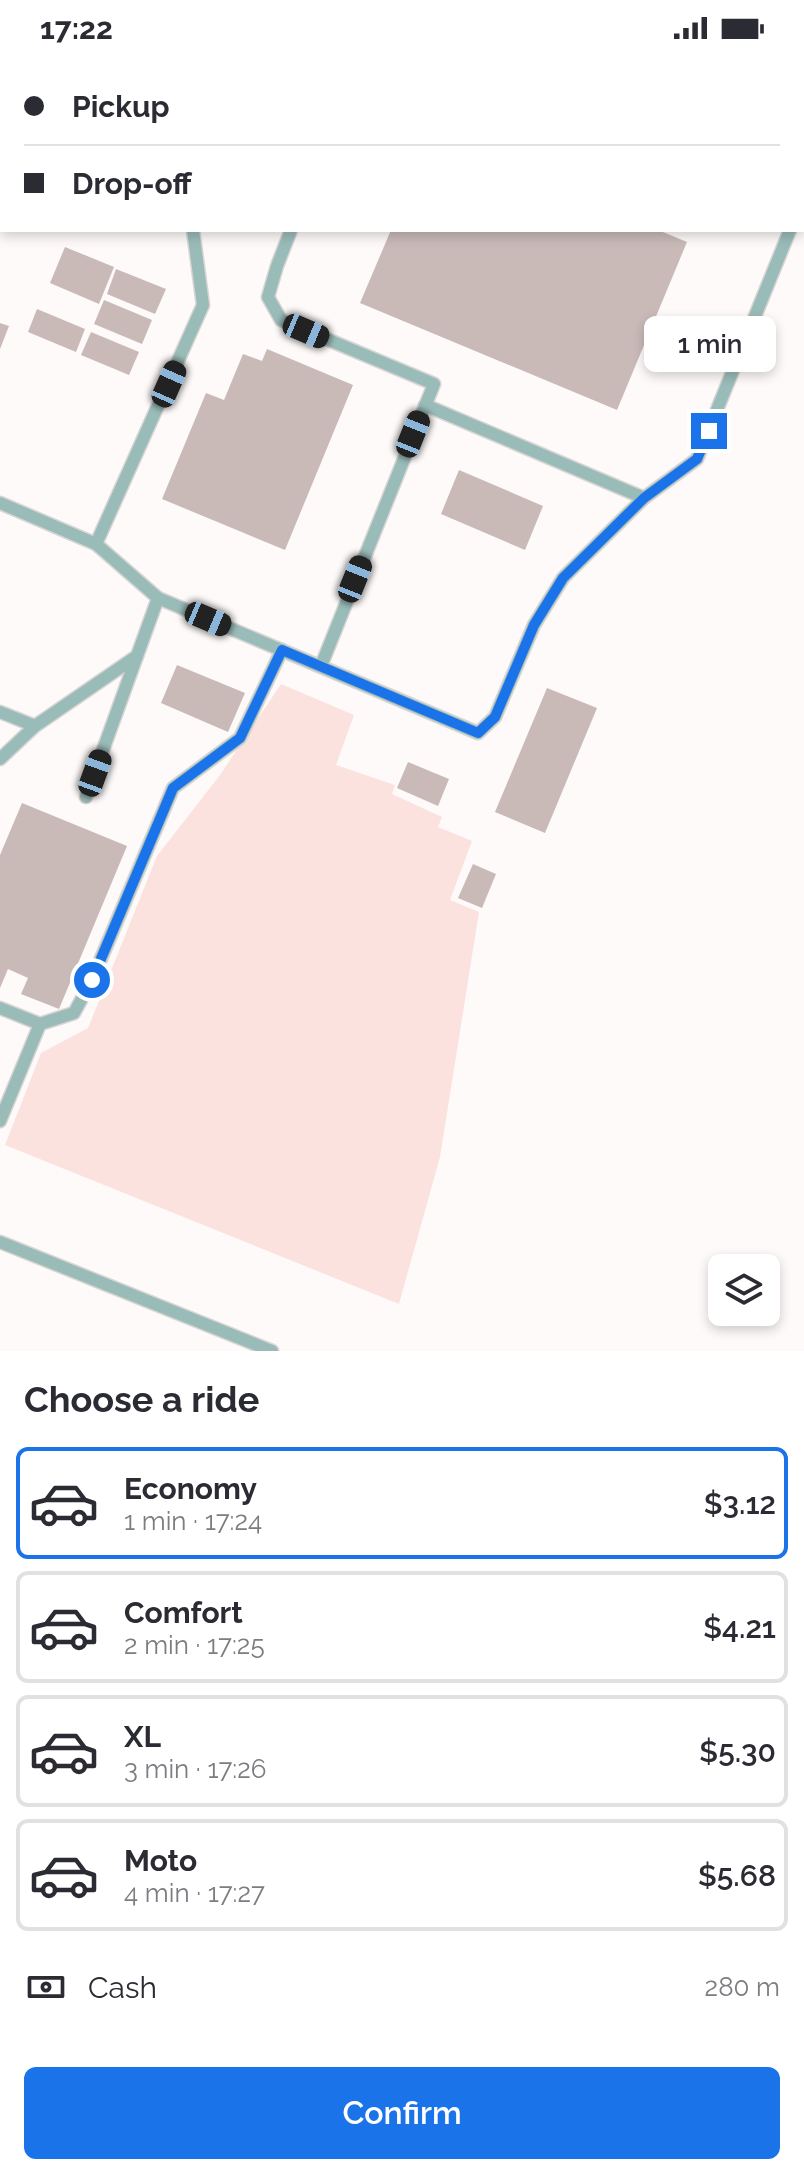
<!DOCTYPE html>
<html lang="en">
<head>
<meta charset="utf-8">
<style>
	body { margin:0; font-family:Raleway,sans-serif; background:#f2f2f3; color:#2b2b33; height:100vh; display:flex; flex-direction:column; font-size:30px; white-space:nowrap }
	* { box-sizing:border-box; margin:0 }
	p { font-size:26px; color:#7c7c81 }
	.icon { flex:none; width:44px; height:44px; fill:none; stroke:currentColor; stroke-width:2; stroke-linecap:round; stroke-linejoin:round }
	.map { position:relative; height:1295px; overflow:hidden }
	.panel { display:flex; flex-direction:column; background:#fff; flex:1 }
	.panel>* { flex:none }
	.guide { position:absolute; left:0px; top:0px; width:804px; height:176px; box-shadow:0 4px 12px #0003; display:grid; align-content:center; height:176px; padding:0 24px; background:#fff }
	.controls { position:absolute; left:708px; top:1198px; display:grid; gap:16px }
	.controls a { display:grid; place-items:center; width:72px; height:72px; border-radius:12px; background:#fff; box-shadow:0 4px 12px #0003; font-size:40px }
	.end { position:absolute; width:36px; height:36px; margin:-18px; border:10px solid #1a73e8; background:#fff; box-shadow:0 0 0 4px #fff }
	.from { border-radius:50% }
	.bubble { position:absolute; height:56px; border-radius:12px; background:#fff; box-shadow:0 4px 12px #0003; font-size:26px; font-weight:600; line-height:56px; text-align:center }
	.car { position:absolute; width:24px; height:48px; margin:-24px -12px; border-radius:10px; box-shadow:0 0 6px 2px #0007; background:linear-gradient(#222 24%,#8ab4d8 0 40%,#222 0 76%,#8ab4d8 0 86%,#222 0) }
	.guide b { display:flex; align-items:center; gap:28px; height:76px; font-size:30px }
	.guide b+b { border-top:2px solid #e1e1e2 }
	.guide i { width:20px; height:20px; background:#2b2b33 }
	ul { padding:0; list-style:none }
	li { display:flex; align-items:center; gap:24px; height:112px; margin:0 16px 12px; padding:0 8px; border:4px solid #e1e1e2; border-radius:12px }
	li div { flex:1 }
	li b { display:block; font-size:30px }
	li em { font-style:normal; font-weight:600 }
	li.current { border-color:#1a73e8 }
	li>.icon { width:72px; height:72px; stroke-width:1.5 }
	h2 { padding:0 24px; font-size:36px; line-height:96px }
	.pay { display:flex; align-items:center; gap:20px; height:88px; padding:0 24px; font-size:30px }
	.pay p { margin-inline-start:auto }
	.cta { display:flex; gap:16px; margin-top:auto; padding:16px 24px }
	.cta a { flex:1; height:92px; border-radius:12px; background:#1a73e8; color:#fff; font-size:32px; font-weight:600; line-height:92px; text-align:center }
	.status { display:flex; justify-content:space-between; align-items:center; height:56px; padding:0 40px; background:#fff; direction:ltr }
	.status svg { height:22px; fill:currentColor }
	.map>svg:first-child { display:block }
</style>
</head>
<body>
<div class="status"><b>17:22</b><svg viewBox="0 0 49 12"><path d="M0 12V9h3v3zM5 12V6h3v6zM10 12V3h3v9zM15 12V0h3v12zM26 1h20v11H26zM47 4h2v5h-2z"/></svg></div>
<div class="map">
<svg width="804" height="1295" viewBox="0 0 804 1295">
	<rect width="100%" height="100%" fill="#fdfaf9"/>
	<!-- green -->
	<polygon fill="#fbe2df" points="281,628 354,659 336,709 395,729 392,738 442,761 438,771 472,785 450,844 479,856 440,1101 399,1248 5,1089 41,997 88,972 157,800 220,719"/>
	<!-- building -->
	<g fill="#c9bab8">
		<polygon points="391,174 658,174 687,186 617,354 360,247"/>
		<polygon points="65,191 114,211 99,248 50,227"/>
		<polygon points="116,213 166,233 155,258 107,238"/>
		<polygon points="104,244 152,264 142,288 94,268"/>
		<polygon points="37,253 85,273 76,296 28,276"/>
		<polygon points="0,267 9,270 0,293"/>
		<polygon points="91,276 139,296 129,319 81,299"/>
		<polygon points="267,293 353,329 285,494 162,443 206,337 224,344 243,298 262,305"/>
		<polygon points="459,414 543,450 525,494 441,458"/>
		<polygon points="177,609 245,637 228,676 161,647"/>
		<polygon points="547,632 597,652 545,777 495,756"/>
		<polygon points="408,706 449,723 438,750 397,732"/>
		<polygon points="22,747 127,790 59,953 21,938 28,922 8,913 0,932 0,799"/>
		<polygon points="473,808 496,818 482,852 458,842"/>
	</g>
	<g fill="none" stroke-linecap="round" stroke-linejoin="round">
		<defs>
			<g id="service">
				<polyline points="412,0 416,2"/>
				<polyline points="217,2 218,0"/>
				<polyline points="359,2 360,0"/>
				<polyline points="0,83 2,84"/>
				<polyline points="802,144 804,139"/>
				<polyline points="291,174 277,210 268,241 281,264 434,328 321,610"/>
				<polyline points="425,349 644,442"/>
				<polyline points="0,447 96,488 158,542 478,677 495,661 534,569 563,522 644,442 697,403 790,174"/>
				<polyline points="96,488 203,249 193,174"/>
				<polyline points="0,656 35,670"/>
				<polyline points="0,703 35,670 137,600"/>
				<polyline points="86,741 158,542"/>
				<polyline points="0,952 40,968 0,1065"/>
				<polyline points="40,968 74,957 92,924 173,732 240,682 282,594"/>
				<polyline points="0,1186 272,1295"/>
			</g>
		</defs>
		<!-- service casing -->
		<use href="#service" stroke="#d8d5d4" stroke-width="15"/>
		<!-- service -->
		<use href="#service" stroke="#9abcb9" stroke-width="12"/>
	</g>
	<g fill="none" stroke-linecap="round" stroke-linejoin="round">
		<!-- route -->
		<polyline stroke="#1a73e8" stroke-width="10" points="92,924 173,732 240,682 282,594 478,677 495,661 534,569 563,522 644,442 697,403 709,375"/>
	</g>
</svg>
<div class="controls">
<a><svg class="icon" aria-label="layers" viewBox="0 0 24 24"><path d="M12 4l9 5-9 5-9-5zM3 14l9 5 9-5"/></svg></a>
</div>
<i class="end from" style="left:92px;top:924px"></i>
<i class="end" style="left:709px;top:375px"></i>
<div class="bubble" style="left:644px;top:260px;width:132px">1 min</div>
<i class="car" style="left:306px;top:275px;rotate:113deg"></i>
<i class="car" style="left:169px;top:328px;rotate:24deg"></i>
<i class="car" style="left:413px;top:378px;rotate:22deg"></i>
<i class="car" style="left:355px;top:523px;rotate:22deg"></i>
<i class="car" style="left:208px;top:563px;rotate:113deg"></i>
<i class="car" style="left:95px;top:717px;rotate:20deg"></i>
<div class="guide">
<b><i class="from"></i>Pickup</b>
<b><i></i>Drop-off</b>
</div>
</div>
<section class="panel">
<h2>Choose a ride</h2>
<ul>
<li class="current"><svg class="icon" aria-label="car" viewBox="0 0 24 24"><path d="M5 17H2v-5l4-1 3-4h7l3 4 3 1v5h-3M9 17h6M6 11h13"/><circle cx="7" cy="17" r="2"/><circle cx="17" cy="17" r="2"/></svg><div><b>Economy</b><p>1 min · 17:24</p></div><em>$3.12</em></li>
<li><svg class="icon" aria-label="car" viewBox="0 0 24 24"><path d="M5 17H2v-5l4-1 3-4h7l3 4 3 1v5h-3M9 17h6M6 11h13"/><circle cx="7" cy="17" r="2"/><circle cx="17" cy="17" r="2"/></svg><div><b>Comfort</b><p>2 min · 17:25</p></div><em>$4.21</em></li>
<li><svg class="icon" aria-label="car" viewBox="0 0 24 24"><path d="M5 17H2v-5l4-1 3-4h7l3 4 3 1v5h-3M9 17h6M6 11h13"/><circle cx="7" cy="17" r="2"/><circle cx="17" cy="17" r="2"/></svg><div><b>XL</b><p>3 min · 17:26</p></div><em>$5.30</em></li>
<li><svg class="icon" aria-label="car" viewBox="0 0 24 24"><path d="M5 17H2v-5l4-1 3-4h7l3 4 3 1v5h-3M9 17h6M6 11h13"/><circle cx="7" cy="17" r="2"/><circle cx="17" cy="17" r="2"/></svg><div><b>Moto</b><p>4 min · 17:27</p></div><em>$5.68</em></li>
</ul>
<div class="pay"><svg class="icon" aria-label="cash" viewBox="0 0 24 24"><path d="M3 7h18v10H3z"/><circle cx="12" cy="12" r="2"/></svg>Cash<p>280 m</p></div>
<div class="cta"><a>Confirm</a></div>
</section>
</body>
</html>
